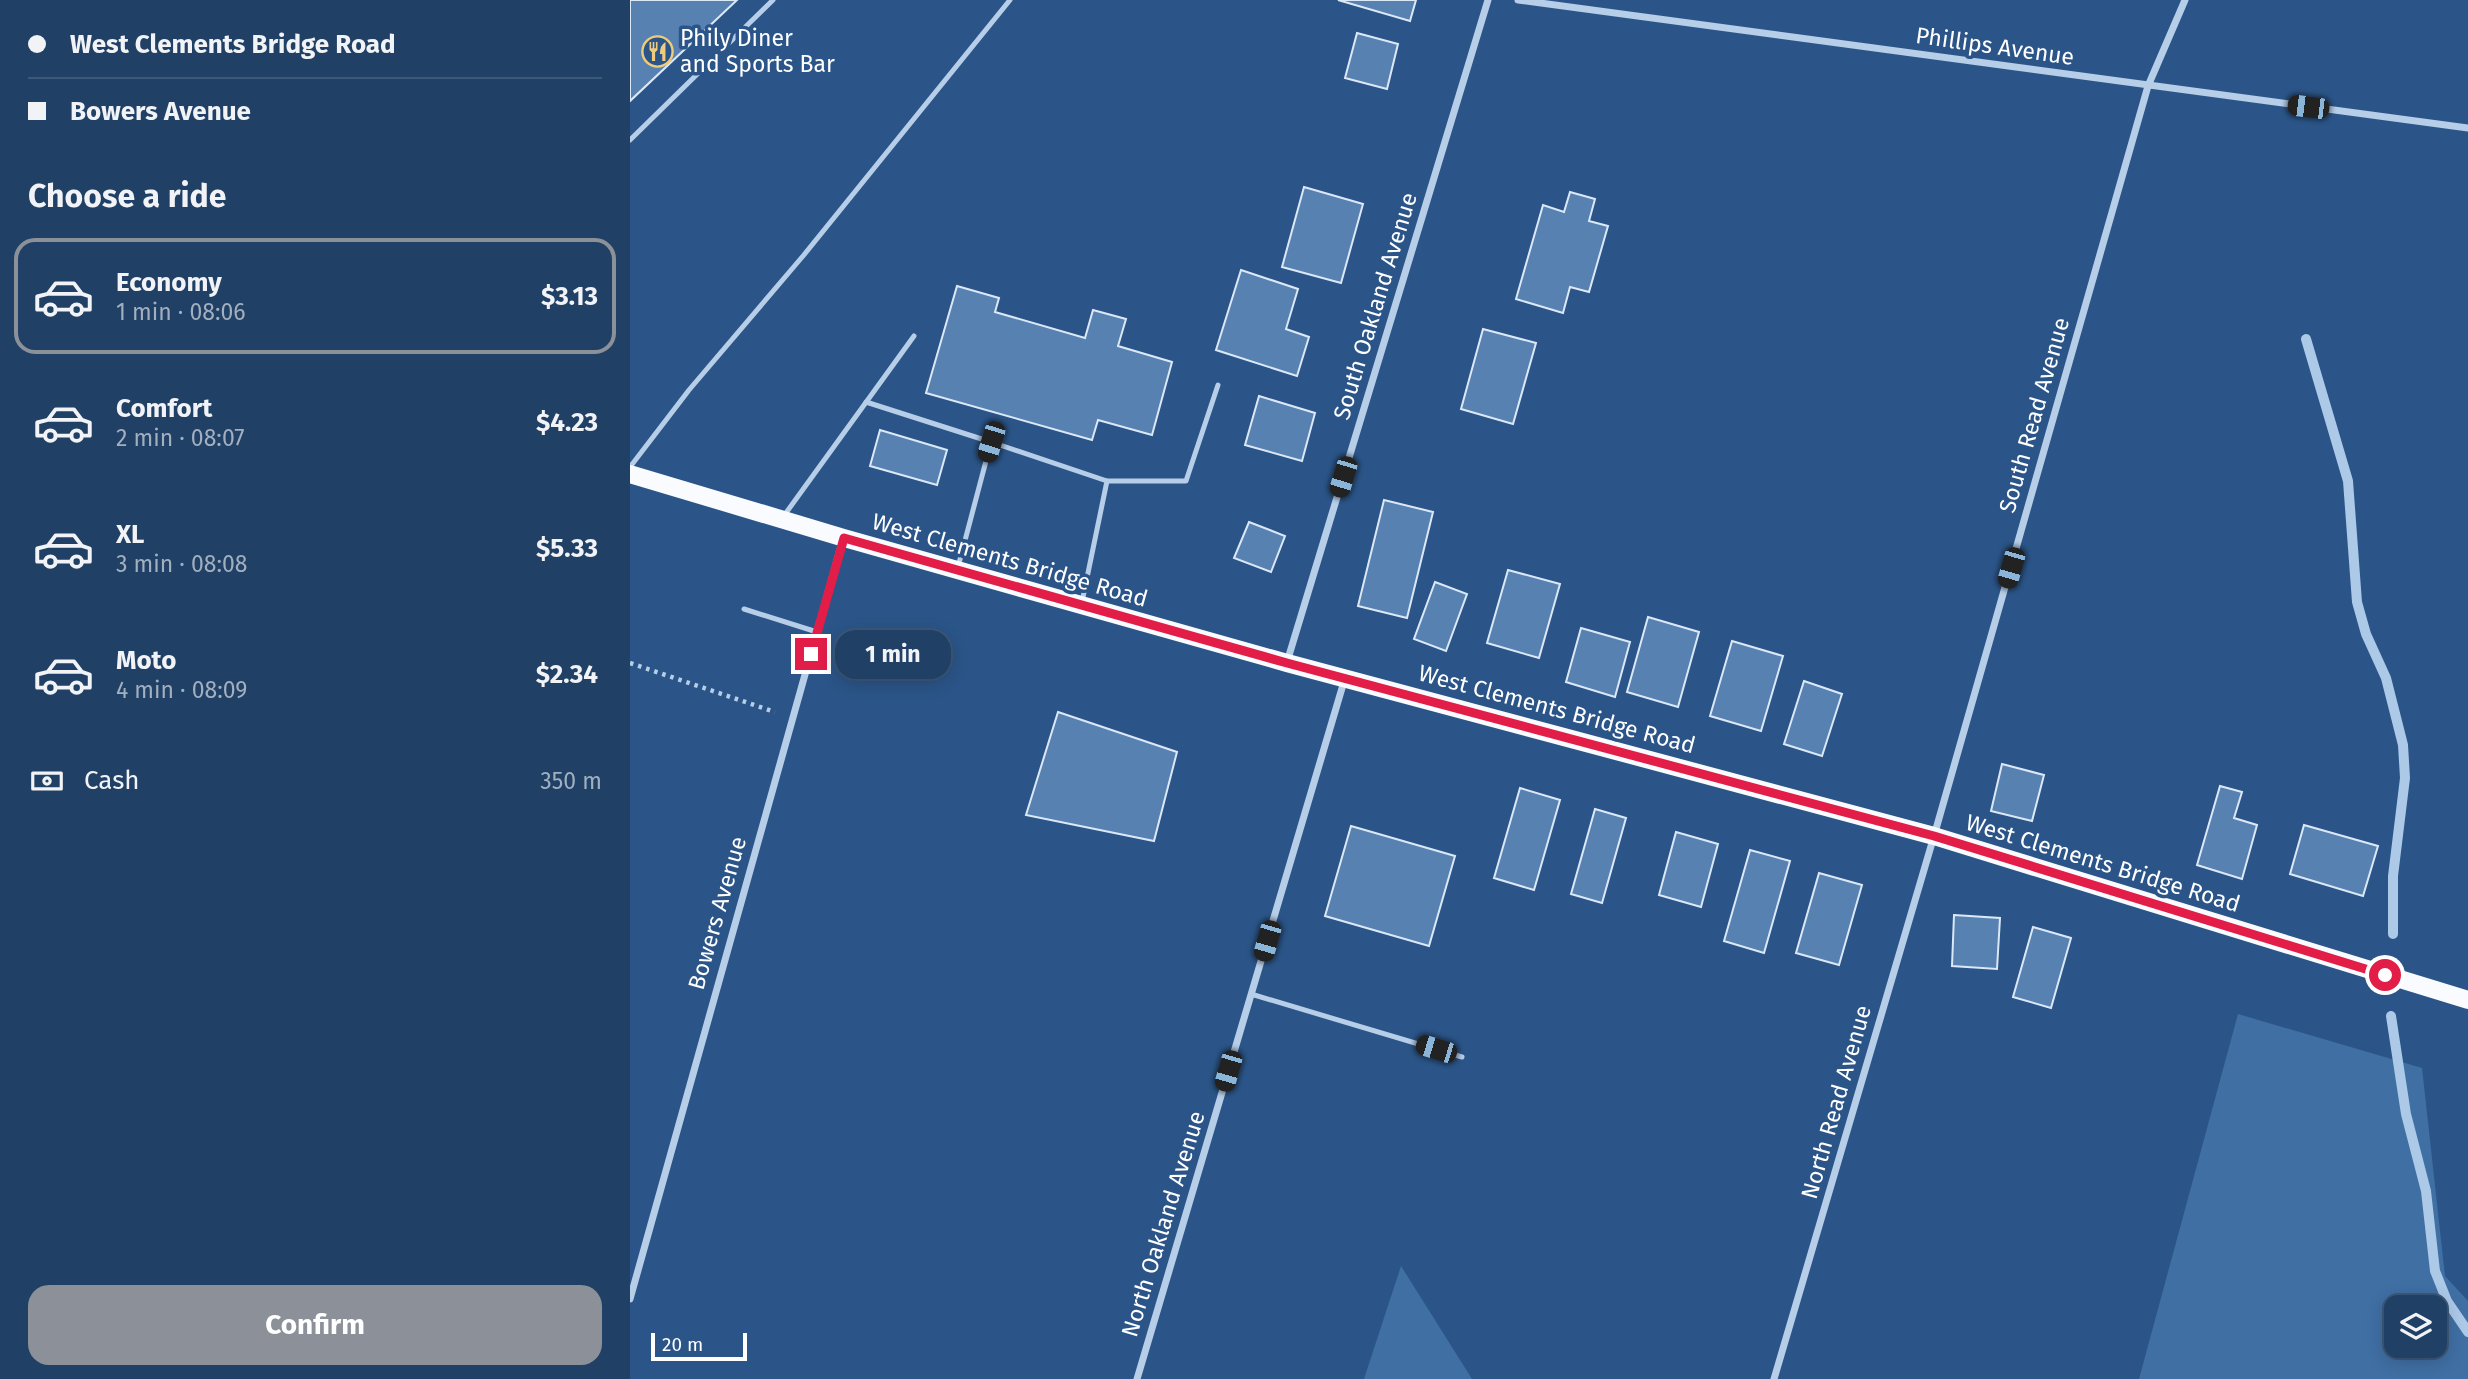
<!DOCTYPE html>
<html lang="en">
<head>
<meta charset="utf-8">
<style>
	body { margin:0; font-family:"Fira Sans",sans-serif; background:#2d4b6f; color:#f1f3f6; height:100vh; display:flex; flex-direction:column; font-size:26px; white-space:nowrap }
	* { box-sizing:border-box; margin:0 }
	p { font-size:23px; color:#a2afbf }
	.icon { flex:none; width:38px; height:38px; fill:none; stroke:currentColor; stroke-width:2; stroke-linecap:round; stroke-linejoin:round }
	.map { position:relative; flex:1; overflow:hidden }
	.sheet { display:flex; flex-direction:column; background:#204066; width:630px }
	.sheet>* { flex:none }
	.top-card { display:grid; align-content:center; height:154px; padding:0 28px; background:#204066 }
	.buttons { position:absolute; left:1754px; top:1295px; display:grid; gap:14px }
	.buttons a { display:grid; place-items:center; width:63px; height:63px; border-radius:14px; background:#204066; box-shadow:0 4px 18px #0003,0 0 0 2px #3d597a; font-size:35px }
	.scale { position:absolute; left:21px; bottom:18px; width:96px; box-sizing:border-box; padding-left:7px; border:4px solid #fff; border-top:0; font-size:19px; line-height:24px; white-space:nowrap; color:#fff; -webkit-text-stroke:5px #2b5588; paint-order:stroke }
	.end { position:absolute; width:32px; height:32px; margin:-16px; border:9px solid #e11d48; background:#fff; box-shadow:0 0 0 4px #fff }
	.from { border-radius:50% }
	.bubble { position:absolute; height:49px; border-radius:21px; background:#204066; box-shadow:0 4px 18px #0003,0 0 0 2px #3d597a; font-size:23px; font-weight:700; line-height:49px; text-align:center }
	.car { position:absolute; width:21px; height:42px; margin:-21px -10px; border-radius:9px; box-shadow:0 0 5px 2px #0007; background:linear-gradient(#222 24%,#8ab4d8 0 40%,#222 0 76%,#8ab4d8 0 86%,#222 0) }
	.top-card b { display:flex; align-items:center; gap:24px; height:66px; font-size:26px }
	.top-card b+b { border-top:2px solid #3d597a }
	.top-card i { width:18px; height:18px; background:#f1f3f6 }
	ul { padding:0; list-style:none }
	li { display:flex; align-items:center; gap:21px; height:116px; margin:0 14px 10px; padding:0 14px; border:4px solid transparent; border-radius:21px }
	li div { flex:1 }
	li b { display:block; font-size:26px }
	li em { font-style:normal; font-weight:700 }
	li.current { border-color:#8c9099 }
	li>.icon { width:63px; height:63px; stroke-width:1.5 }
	h2 { padding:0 28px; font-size:32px; line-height:84px }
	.pay { display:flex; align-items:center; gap:18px; height:77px; padding:0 28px; font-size:26px }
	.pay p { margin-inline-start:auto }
	.action { display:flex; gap:14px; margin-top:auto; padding:14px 28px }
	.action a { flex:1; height:80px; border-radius:21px; background:#8c9099; color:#fff; font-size:28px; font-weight:700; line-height:80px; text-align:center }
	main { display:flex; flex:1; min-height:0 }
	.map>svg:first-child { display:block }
</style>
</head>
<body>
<main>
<section class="sheet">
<div class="top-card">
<b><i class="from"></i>West Clements Bridge Road</b>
<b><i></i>Bowers Avenue</b>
</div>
<h2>Choose a ride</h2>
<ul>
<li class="current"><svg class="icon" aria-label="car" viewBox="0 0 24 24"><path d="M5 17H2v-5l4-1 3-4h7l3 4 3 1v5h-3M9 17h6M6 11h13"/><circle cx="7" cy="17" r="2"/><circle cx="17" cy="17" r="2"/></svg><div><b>Economy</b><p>1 min · 08:06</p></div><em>$3.13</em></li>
<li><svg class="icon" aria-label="car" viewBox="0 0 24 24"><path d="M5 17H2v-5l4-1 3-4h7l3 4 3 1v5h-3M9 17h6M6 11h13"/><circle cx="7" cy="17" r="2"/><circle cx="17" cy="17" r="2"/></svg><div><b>Comfort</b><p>2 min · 08:07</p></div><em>$4.23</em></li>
<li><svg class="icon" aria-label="car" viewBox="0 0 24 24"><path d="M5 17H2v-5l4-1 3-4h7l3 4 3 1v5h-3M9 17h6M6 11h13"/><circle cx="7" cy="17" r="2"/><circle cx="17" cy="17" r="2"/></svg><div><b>XL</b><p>3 min · 08:08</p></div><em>$5.33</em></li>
<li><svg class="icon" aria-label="car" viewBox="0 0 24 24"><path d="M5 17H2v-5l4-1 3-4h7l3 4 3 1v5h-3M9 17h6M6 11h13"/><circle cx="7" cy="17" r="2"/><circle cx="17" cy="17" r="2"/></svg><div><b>Moto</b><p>4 min · 08:09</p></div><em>$2.34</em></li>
</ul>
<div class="pay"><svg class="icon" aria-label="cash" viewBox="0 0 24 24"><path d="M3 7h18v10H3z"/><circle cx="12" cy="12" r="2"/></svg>Cash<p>350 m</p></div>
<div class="action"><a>Confirm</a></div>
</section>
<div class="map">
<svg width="1838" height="1379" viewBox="0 0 1838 1379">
	<rect width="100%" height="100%" fill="#2b5588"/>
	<!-- green -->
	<g fill="#406fa4" fill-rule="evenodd">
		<path d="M1608,1014L1792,1068L1815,1276L1838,1301V1379H1509ZM1804,1307V1346H1766V1307Z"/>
		<polygon points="771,1266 842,1379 734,1379"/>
	</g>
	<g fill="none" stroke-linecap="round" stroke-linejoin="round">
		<!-- stream -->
		<g stroke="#acc9e8" stroke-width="10">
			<polyline points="1676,339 1718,481 1727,602 1736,634 1756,678 1773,745 1775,778 1763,876 1763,934"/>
			<polyline points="1761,1016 1776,1114 1796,1191 1805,1271 1817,1301 1838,1332"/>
		</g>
	</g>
	<!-- building -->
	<g fill="#5781b1" stroke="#dbe8f7" stroke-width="2">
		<polygon points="0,0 107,0 0,101"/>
		<polygon points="708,0 786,0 780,21"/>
		<polygon points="727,33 768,44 757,89 715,78"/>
		<polygon points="674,187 733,204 711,283 652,267"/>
		<polygon points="940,192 965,199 959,221 978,226 959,292 940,287 933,313 886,299 913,205 934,212"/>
		<polygon points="611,270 668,289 656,329 679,337 667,376 586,350"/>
		<polygon points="327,286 369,298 365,312 455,338 463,310 496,319 488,346 542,362 522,435 468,420 462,440 296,393"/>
		<polygon points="853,329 906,343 883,424 831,409"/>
		<polygon points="629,396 685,413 672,461 615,445"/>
		<polygon points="250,430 317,450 307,485 240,466"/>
		<polygon points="754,500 803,512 777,618 728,606"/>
		<polygon points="619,522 655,536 641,572 604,558"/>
		<polygon points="878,570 930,584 909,658 857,643"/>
		<polygon points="805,582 837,594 816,651 784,639"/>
		<polygon points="1018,617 1069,632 1048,707 997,692"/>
		<polygon points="951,628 1000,642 985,697 936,682"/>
		<polygon points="1102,641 1153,656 1131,731 1080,716"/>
		<polygon points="1174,681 1212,694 1192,756 1154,744"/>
		<polygon points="428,712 547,752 524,841 396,815"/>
		<polygon points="1372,764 1414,775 1402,821 1361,811"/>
		<polygon points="1590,786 1612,792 1604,818 1627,825 1612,879 1567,865"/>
		<polygon points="890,788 930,800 904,890 864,878"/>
		<polygon points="965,809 996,818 972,903 941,894"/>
		<polygon points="1674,825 1748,846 1733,896 1660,874"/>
		<polygon points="721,826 825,856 799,946 695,916"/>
		<polygon points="1046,832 1088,844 1071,907 1029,895"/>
		<polygon points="1120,850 1160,861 1134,953 1094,941"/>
		<polygon points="1189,873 1232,885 1209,965 1166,953"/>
		<polygon points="1324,915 1370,918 1367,969 1322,966"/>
		<polygon points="1403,927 1441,938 1421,1008 1383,997"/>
	</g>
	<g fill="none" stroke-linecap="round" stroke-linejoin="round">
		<!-- path -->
		<polyline stroke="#b7cee8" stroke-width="4.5" stroke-dasharray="3.5 5" stroke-linecap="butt" points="0,663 145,712"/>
		<!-- service -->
		<g stroke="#b7cee8" stroke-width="5">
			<polyline points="0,140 143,0"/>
			<polyline points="236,402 361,442"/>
			<polyline points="0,467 59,390 173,256 380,0"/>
			<polyline points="477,481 556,481 588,385"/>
			<polyline points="153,517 284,336"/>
			<polyline points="328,567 361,442 477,481 452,602"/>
			<polyline points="114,609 187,632"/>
			<polyline points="621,994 832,1057"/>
		</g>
		<!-- minor -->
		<g stroke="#b7cee8" stroke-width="7">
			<polyline points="888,0 1838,128"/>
			<polyline points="657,662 858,0"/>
			<polyline points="0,1299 213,539"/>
			<polyline points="507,1379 715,678"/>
			<polyline points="1144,1379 1304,836 1518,86 1555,0"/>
		</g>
		<!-- primary -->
		<polyline stroke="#f9fbfe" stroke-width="18" points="0,474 214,538 657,663 1304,836 1838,1000"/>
	</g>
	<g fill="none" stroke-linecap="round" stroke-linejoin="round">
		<!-- route -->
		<polyline stroke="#e11d48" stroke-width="9" points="181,654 214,538 657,663 1304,836 1755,975"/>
	</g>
	<!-- icons -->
	<defs>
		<symbol id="restaurant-ring" viewBox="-11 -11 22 22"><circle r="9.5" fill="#2b5588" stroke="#eecc7f" stroke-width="1.5"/><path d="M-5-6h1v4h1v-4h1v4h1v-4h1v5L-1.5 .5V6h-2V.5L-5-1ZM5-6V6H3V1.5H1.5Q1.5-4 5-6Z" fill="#eecc7f"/></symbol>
	</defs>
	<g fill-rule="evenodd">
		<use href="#restaurant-ring" x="10" y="34" width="35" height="35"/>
	</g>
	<g text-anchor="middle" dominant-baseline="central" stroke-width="7" stroke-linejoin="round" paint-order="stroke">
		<!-- poi labels -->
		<g font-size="23" fill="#fff" stroke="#2b5588" text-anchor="start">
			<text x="50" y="38">Phily Diner<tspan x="50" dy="26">and Sports Bar</tspan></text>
		</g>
		<!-- street labels -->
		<g font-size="23" fill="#fff" stroke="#2b5588">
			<text transform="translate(1365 46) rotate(8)">Phillips Avenue</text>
			<text transform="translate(745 306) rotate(-73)">South Oakland Avenue</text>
			<text transform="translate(1404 415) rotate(-74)">South Read Avenue</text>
			<text transform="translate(380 560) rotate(16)">West Clements Bridge Road</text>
			<text transform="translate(927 709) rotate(15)">West Clements Bridge Road</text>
			<text transform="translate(1473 863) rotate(17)">West Clements Bridge Road</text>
			<text transform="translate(87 913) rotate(-74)">Bowers Avenue</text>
			<text transform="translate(1206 1102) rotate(-74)">North Read Avenue</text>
			<text transform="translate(533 1224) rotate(-73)">North Oakland Avenue</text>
		</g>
	</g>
</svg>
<div class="buttons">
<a><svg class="icon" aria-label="layers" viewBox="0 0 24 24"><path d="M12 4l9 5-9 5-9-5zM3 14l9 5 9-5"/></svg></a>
</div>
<div class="scale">20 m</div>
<i class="end from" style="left:1755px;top:975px"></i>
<i class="end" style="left:181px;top:654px"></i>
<div class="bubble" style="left:205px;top:630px;width:116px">1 min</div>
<i class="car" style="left:1678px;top:107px;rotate:277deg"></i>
<i class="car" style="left:361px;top:442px;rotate:197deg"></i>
<i class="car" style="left:713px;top:477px;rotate:197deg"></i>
<i class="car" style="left:1381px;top:568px;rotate:196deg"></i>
<i class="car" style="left:637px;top:941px;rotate:196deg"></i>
<i class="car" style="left:806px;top:1049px;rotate:287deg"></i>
<i class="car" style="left:598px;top:1071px;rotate:196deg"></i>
</div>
</main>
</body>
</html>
